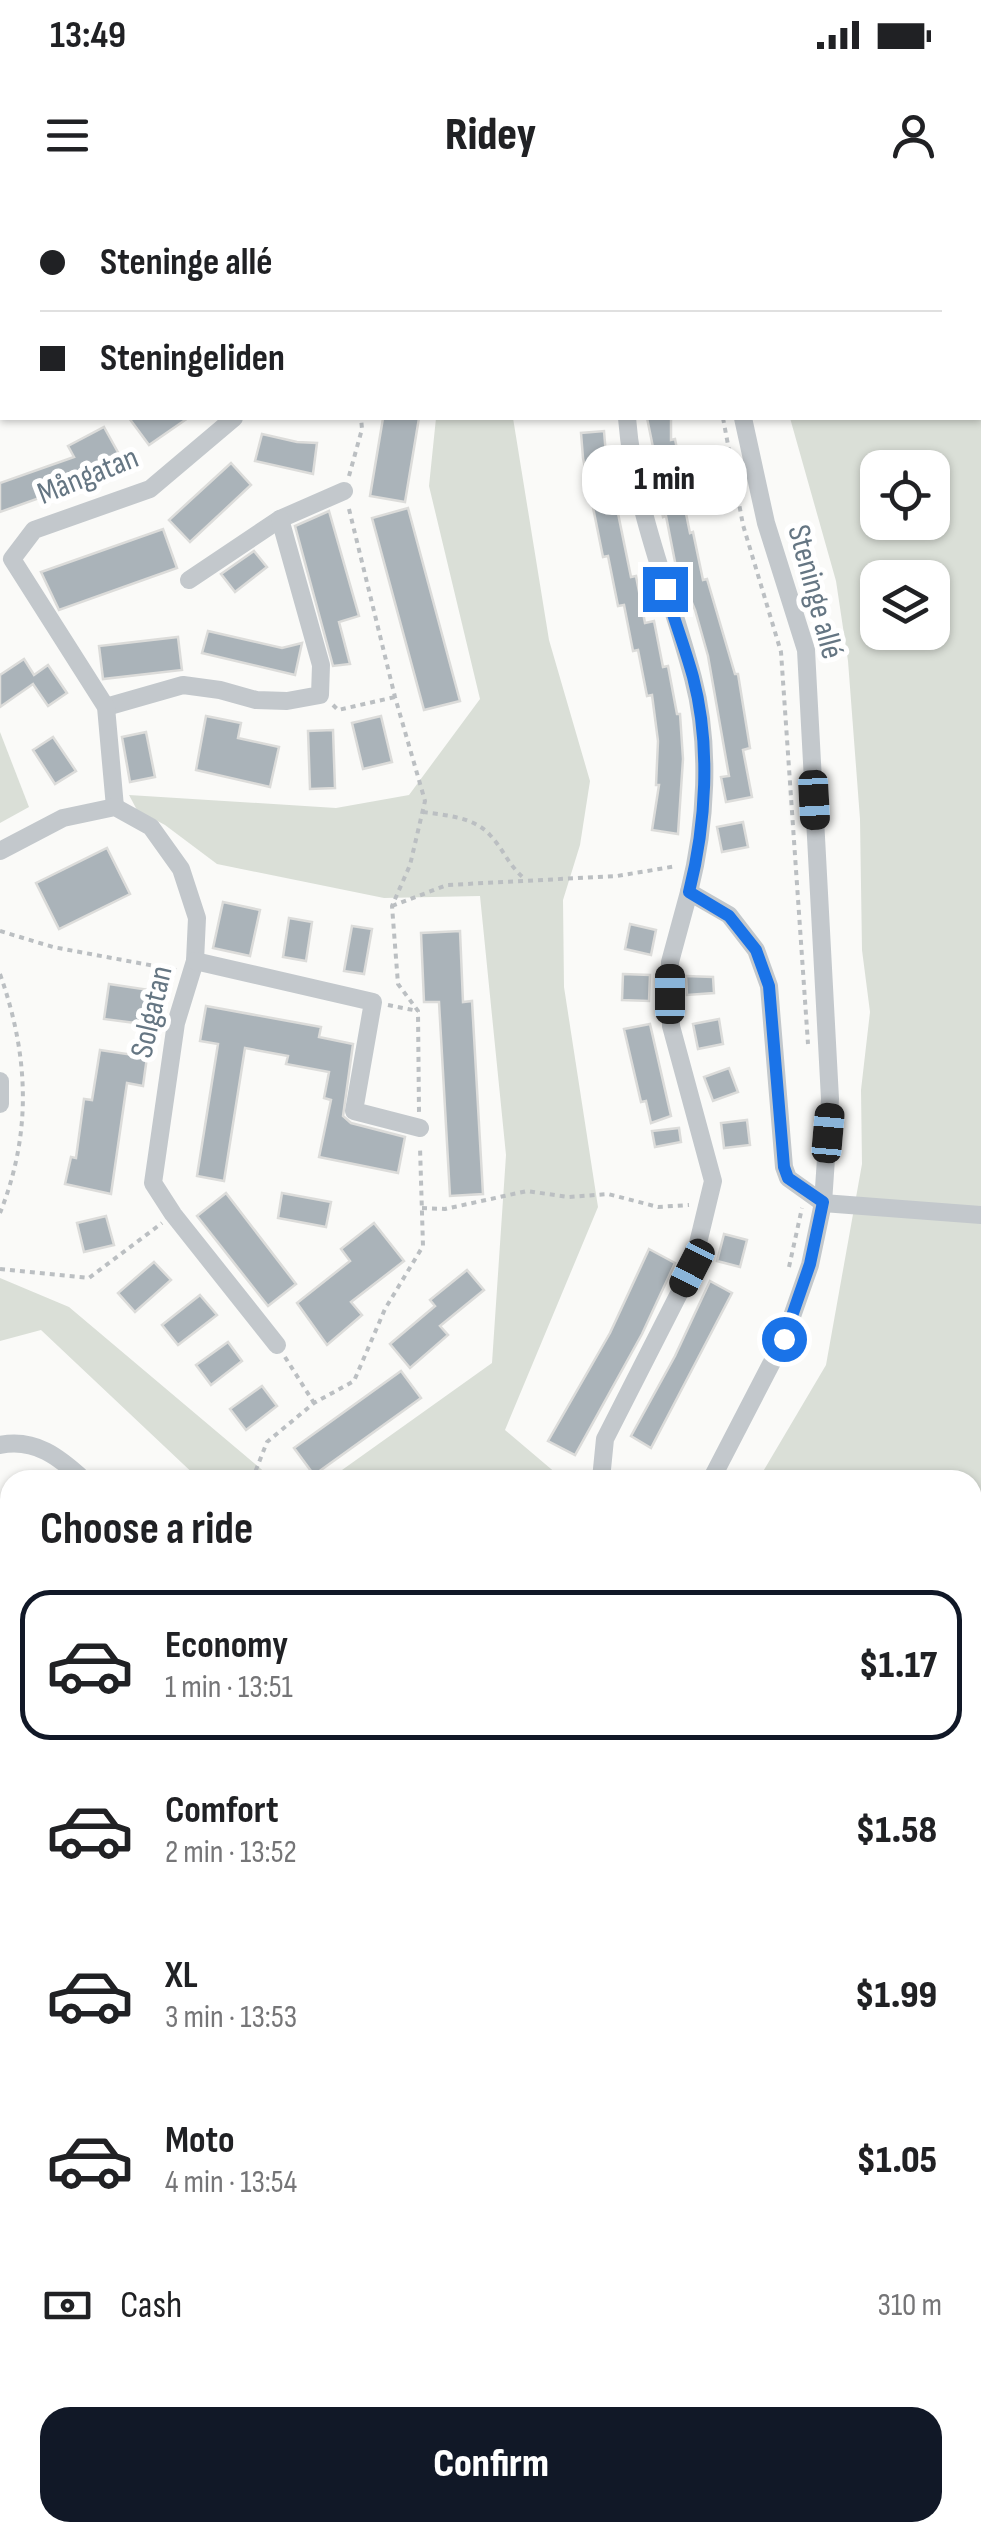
<!DOCTYPE html>
<html lang="en">
<head>
<meta charset="utf-8">
<style>
	body { margin:0; font-family:"Sofia Sans Condensed",sans-serif; background:#f2f2f2; color:#202124; height:100vh; display:flex; flex-direction:column; font-size:38px; white-space:nowrap }
	* { box-sizing:border-box; margin:0 }
	p { font-size:32px; color:#757577 }
	.icon { flex:none; width:55px; height:55px; fill:none; stroke:currentColor; stroke-width:2; stroke-linecap:round; stroke-linejoin:round }
	.map { position:relative; flex:1; overflow:hidden }
	.details { position:absolute; left:0px; top:1270px; width:982px; height:1072px; display:flex; flex-direction:column; background:#fff; border-radius:30px 30px 0 0; box-shadow:0 2px 8px #0004 }
	.details>* { flex:none }
	.top-card { position:absolute; left:0px; top:0px; width:982px; height:220px; box-shadow:0 2px 8px #0004; display:grid; align-content:center; height:220px; padding:0 40px; background:#fff }
	.controls { position:absolute; left:860px; top:250px; display:grid; gap:20px }
	.controls a { display:grid; place-items:center; width:90px; height:90px; border-radius:20px; background:#fff; box-shadow:0 2px 8px #0004; font-size:50px }
	.end { position:absolute; width:45px; height:45px; margin:-22px; border:12px solid #1a73e8; background:#fff; box-shadow:0 0 0 5px #fff }
	.from { border-radius:50% }
	.bubble { position:absolute; height:70px; border-radius:30px; background:#fff; box-shadow:0 2px 8px #0004; font-size:32px; font-weight:800; line-height:70px; text-align:center }
	.car { position:absolute; width:30px; height:60px; margin:-30px -15px; border-radius:12px; box-shadow:0 0 8px 2px #0007; background:linear-gradient(#222 24%,#8ab4d8 0 40%,#222 0 76%,#8ab4d8 0 86%,#222 0) }
	.top-card b { display:flex; align-items:center; gap:35px; height:95px; font-size:38px }
	.top-card b+b { border-top:2px solid #e0e0e0 }
	.top-card i { width:25px; height:25px; background:#202124 }
	ul { padding:0; list-style:none }
	li { display:flex; align-items:center; gap:30px; height:150px; margin:0 20px 15px; padding:0 20px; border:5px solid transparent; border-radius:30px }
	li div { flex:1 }
	li b { display:block; font-size:38px }
	li em { font-style:normal; font-weight:800 }
	li.current { border-color:#111827 }
	li>.icon { width:90px; height:90px; stroke-width:1.5 }
	h2 { padding:0 40px; font-size:45px; line-height:120px }
	.pay { display:flex; align-items:center; gap:25px; height:110px; padding:0 40px; font-size:38px }
	.pay p { margin-inline-start:auto }
	.primary-button { display:flex; gap:20px; margin-top:auto; padding:20px 40px }
	.primary-button a { flex:1; height:115px; border-radius:30px; background:#111827; color:#fff; font-size:40px; font-weight:800; line-height:115px; text-align:center }
	.status { display:flex; justify-content:space-between; align-items:center; height:70px; padding:0 50px; background:#fff; direction:ltr }
	.status svg { height:28px; fill:currentColor }
	header { display:flex; justify-content:space-between; align-items:center; height:130px; padding:0 40px; background:#fff; font-size:45px; font-weight:800 }
	.map>svg:first-child { display:block }
</style>
</head>
<body>
<div class="status"><b>13:49</b><svg viewBox="0 0 49 12"><path d="M0 12V9h3v3zM5 12V6h3v6zM10 12V3h3v9zM15 12V0h3v12zM26 1h20v11H26zM47 4h2v5h-2z"/></svg></div>
<header><svg class="icon" aria-label="menu" viewBox="0 0 24 24"><path d="M4 6h16M4 12h16M4 18h16"/></svg>Ridey<svg class="icon" aria-label="person" viewBox="0 0 24 24"><circle cx="12" cy="8" r="4"/><path d="M4 21q1-7 8-7t8 7"/></svg></header>
<div class="map">
<svg width="981" height="2342" viewBox="0 0 981 2342">
	<rect width="100%" height="100%" fill="#fafaf8"/>
	<!-- green -->
	<g fill="#dadfd7" fill-rule="evenodd">
		<polygon points="254,0 529,0 251,2"/>
		<path d="M754,0H981V2342H655V2333L972,2332V1280H758L826,1165L862,964L861,890L870,812L862,750L860,619L848,461L836,381L790,218H980V2H754ZM878,268H932V322H878ZM878,378H932V432H878Z"/>
		<polygon points="436,218 513,218 549,440 590,581 580,645 563,700 564,787 598,1007 505,1230 564,1280 328,1280 492,1163 506,955 480,696 384,698 217,664 165,625 137,610 129,595 336,608 409,595 480,499 429,286"/>
		<polygon points="0,532 29,607 0,623"/>
		<polygon points="0,1078 69,1107 274,1280 200,1280 41,1130 0,1141"/>
		<polygon points="0,2148 10,2150 10,2265 6,2250 0,2246"/>
		<polygon points="25,2333 25,2332 174,2333 166,2342 27,2342"/>
		<polygon points="449,2333 554,2333 554,2342 445,2342"/>
	</g>
	<g fill="none" stroke-linecap="round" stroke-linejoin="round">
		<!-- stream -->
		<polyline stroke="#bbc7cb" stroke-width="5" points="585,2342 585,2332"/>
	</g>
	<!-- building -->
	<g fill="#aab3b9" stroke="#dcdcda" stroke-width="2.5">
		<polygon points="129,218 188,218 149,245"/>
		<polygon points="383,218 419,218 405,302 370,296"/>
		<polygon points="647,218 671,218 671,240 675,239 680,264 676,265 690,333 693,332 703,380 707,379 735,474 738,474 750,548 743,550 752,597 726,602 721,577 729,576 708,456 695,410 675,362 666,316 663,317 658,292 662,291"/>
		<polygon points="104,227 125,265 89,285 87,281 0,312 0,283 74,257 68,246"/>
		<polygon points="604,231 608,279 611,279 631,377 636,376 645,423 654,421 663,467 668,466 677,514 680,514 683,559 678,634 652,630 659,585 656,585 658,541 652,495 647,496 638,450 633,451 624,405 618,406 608,356 603,357 583,258 581,233"/>
		<polygon points="262,234 297,242 317,243 313,274 255,261"/>
		<polygon points="231,263 251,285 190,342 169,320"/>
		<polygon points="408,308 460,501 424,510 372,318"/>
		<polygon points="329,311 359,416 339,422 350,464 333,466 295,326"/>
		<polygon points="163,329 177,368 59,410 41,372"/>
		<polygon points="254,351 267,367 235,392 221,374"/>
		<polygon points="208,431 282,448 302,443 295,475 202,453"/>
		<polygon points="178,437 182,470 103,479 99,446"/>
		<polygon points="24,459 34,475 48,465 67,493 48,506 33,484 0,507 0,475"/>
		<polygon points="206,516 241,523 238,538 279,547 270,587 196,570"/>
		<polygon points="381,516 392,562 363,569 352,523"/>
		<polygon points="333,530 335,588 310,589 308,531"/>
		<polygon points="146,532 155,577 130,582 122,537"/>
		<polygon points="53,537 76,571 55,584 33,550"/>
		<polygon points="743,622 748,647 722,652 717,627"/>
		<polygon points="107,648 130,694 59,729 36,683"/>
		<polygon points="223,702 260,710 250,756 213,748"/>
		<polygon points="289,718 312,722 306,761 283,757"/>
		<polygon points="630,724 656,730 651,755 625,749"/>
		<polygon points="352,726 372,729 364,774 344,771"/>
		<polygon points="460,731 463,802 472,801 483,994 450,996 439,802 424,802 421,733"/>
		<polygon points="623,774 650,775 649,801 622,800"/>
		<polygon points="686,776 713,777 714,793 687,795"/>
		<polygon points="109,784 156,791 151,825 104,819"/>
		<polygon points="206,806 321,827 319,837 353,844 343,916 351,923 405,937 398,973 319,957 331,900 324,898 329,872 286,864 288,856 245,848 224,981 197,976 218,844 200,841"/>
		<polygon points="719,819 723,844 698,849 693,824"/>
		<polygon points="650,824 671,916 651,923 646,901 641,902 624,829"/>
		<polygon points="100,850 147,857 143,886 127,883 111,994 65,984 71,957 76,958 84,899 92,900"/>
		<polygon points="729,868 738,892 713,901 704,877"/>
		<polygon points="747,920 750,945 724,948 721,923"/>
		<polygon points="679,928 681,942 655,947 652,931"/>
		<polygon points="226,993 296,1084 268,1106 197,1016"/>
		<polygon points="282,993 331,1002 326,1027 278,1018"/>
		<polygon points="106,1016 114,1045 84,1052 77,1023"/>
		<polygon points="374,1023 404,1061 351,1102 362,1115 327,1145 297,1103 350,1061 341,1049"/>
		<polygon points="724,1034 747,1040 740,1067 717,1061"/>
		<polygon points="649,1049 675,1063 642,1134 575,1255 548,1241 610,1133"/>
		<polygon points="154,1062 171,1080 135,1112 118,1093"/>
		<polygon points="467,1070 484,1090 440,1126 448,1135 410,1168 390,1144 435,1106 430,1100"/>
		<polygon points="710,1081 732,1093 651,1248 631,1236 675,1156"/>
		<polygon points="200,1095 217,1115 178,1145 162,1125"/>
		<polygon points="228,1142 242,1161 211,1185 196,1165"/>
		<polygon points="401,1171 421,1198 314,1275 294,1248"/>
		<polygon points="262,1186 277,1206 246,1230 230,1209"/>
	</g>
	<g fill="none" stroke-linecap="round" stroke-linejoin="round">
		<!-- path -->
		<g stroke="#bbbfc2" stroke-width="4" stroke-dasharray="5 5" stroke-linecap="butt">
			<polyline points="424,2 425,0"/>
			<polyline points="717,2 717,0"/>
			<polyline points="723,218 743,325 781,452 808,844"/>
			<polyline points="349,276 362,229 361,218"/>
			<polyline points="349,309 395,497 425,601 410,665 392,706 398,784 418,811 419,912"/>
			<polyline points="333,505 338,510 395,497"/>
			<path d="M423,612C445,615 474,617 490,635C504,650 508,665 525,679"/>
			<polyline points="392,706 447,685 617,676 677,666"/>
			<polyline points="0,731 53,747 176,770"/>
			<path d="M0,774C29,856 32,933 0,1013"/>
			<polyline points="388,805 418,811"/>
			<polyline points="422,1008 445,1009 527,991 568,997 608,994 658,1007 689,1005"/>
			<polyline points="789,1067 802,1008"/>
			<polyline points="0,1069 89,1078 162,1023"/>
			<polyline points="285,1157 314,1203"/>
			<polyline points="252,1280 267,1242 314,1203 354,1181 385,1109 423,1046 420,947"/>
			<polyline points="972,2326 981,2294"/>
			<polyline points="574,2332 574,2342"/>
			<polyline points="834,2338 834,2342"/>
			<polyline points="765,2339 765,2332"/>
			<polyline points="669,2342 669,2332"/>
			<polyline points="968,2342 971,2332"/>
		</g>
		<!-- minor -->
		<g stroke="#c3c8cc" stroke-width="18">
			<polyline points="632,2 632,0"/>
			<polyline points="743,2 744,0"/>
			<polyline points="0,105 2,103"/>
			<path d="M627,218C634,308 670,391 693,478C711,546 706,625 689,692"/>
			<polyline points="189,380 280,319 344,291"/>
			<polyline points="106,507 183,485 220,490 256,500 287,501 320,495 321,465 280,319"/>
			<polyline points="115,607 106,507 12,359 34,330 150,289 234,218"/>
			<polyline points="0,651 63,618 115,607 151,627 181,669 197,718 195,761 176,823 153,983 173,1014 277,1145"/>
			<polyline points="195,761 373,802 354,911 420,928"/>
			<polyline points="0,881 0,904"/>
			<path d="M0,1245C35,1238 59,1257 84,1280"/>
			<polyline points="601,1279 605,1239 692,1068 713,981 671,826 670,762 689,692 729,715 756,750 769,786 784,967 788,978 823,1003 981,1015"/>
			<polyline points="711,1280 784,1139 810,1065 823,1003 830,899 806,450 766,323 743,218"/>
			<polyline points="0,1556 10,1557"/>
			<polyline points="0,1783 10,1781"/>
			<polyline points="0,1957 10,1953"/>
			<polyline points="1,2135 10,2137"/>
			<polyline points="609,2342 609,2332"/>
		</g>
	</g>
	<g fill="none" stroke-linecap="round" stroke-linejoin="round">
		<!-- route -->
		<path stroke="#1a73e8" stroke-width="12" d="M665,389C674,419 685,448 693,477C711,545 706,625 689,692L729,716L756,750L769,786L784,967L788,978L823,1002L810,1064L784,1139"/>
	</g>
	<g text-anchor="middle" dominant-baseline="central" stroke-width="10" stroke-linejoin="round" paint-order="stroke">
		<!-- street labels -->
		<g font-size="32" fill="#657683" stroke="#fff">
			<text transform="translate(88 276) rotate(-22)">Mångatan</text>
			<text transform="translate(815 392) rotate(75)">Steninge allé</text>
			<text transform="translate(152 812) rotate(-77)">Solgatan</text>
		</g>
	</g>
</svg>
<div class="controls">
<a><svg class="icon" aria-label="locate" viewBox="0 0 24 24"><circle cx="12" cy="12" r="6"/><path d="M12 2v4M12 18v4M2 12h4M18 12h4"/></svg></a>
<a><svg class="icon" aria-label="layers" viewBox="0 0 24 24"><path d="M12 4l9 5-9 5-9-5zM3 14l9 5 9-5"/></svg></a>
</div>
<i class="end from" style="left:784px;top:1139px"></i>
<i class="end" style="left:665px;top:389px"></i>
<div class="bubble" style="left:582px;top:245px;width:165px">1 min</div>
<i class="car" style="left:814px;top:600px;rotate:177deg"></i>
<i class="car" style="left:670px;top:794px;rotate:0deg"></i>
<i class="car" style="left:828px;top:933px;rotate:5deg"></i>
<i class="car" style="left:692px;top:1068px;rotate:207deg"></i>
<div class="top-card">
<b><i class="from"></i>Steninge allé</b>
<b><i></i>Steningeliden</b>
</div>
<section class="details">
<h2>Choose a ride</h2>
<ul>
<li class="current"><svg class="icon" aria-label="car" viewBox="0 0 24 24"><path d="M5 17H2v-5l4-1 3-4h7l3 4 3 1v5h-3M9 17h6M6 11h13"/><circle cx="7" cy="17" r="2"/><circle cx="17" cy="17" r="2"/></svg><div><b>Economy</b><p>1 min · 13:51</p></div><em>$1.17</em></li>
<li><svg class="icon" aria-label="car" viewBox="0 0 24 24"><path d="M5 17H2v-5l4-1 3-4h7l3 4 3 1v5h-3M9 17h6M6 11h13"/><circle cx="7" cy="17" r="2"/><circle cx="17" cy="17" r="2"/></svg><div><b>Comfort</b><p>2 min · 13:52</p></div><em>$1.58</em></li>
<li><svg class="icon" aria-label="car" viewBox="0 0 24 24"><path d="M5 17H2v-5l4-1 3-4h7l3 4 3 1v5h-3M9 17h6M6 11h13"/><circle cx="7" cy="17" r="2"/><circle cx="17" cy="17" r="2"/></svg><div><b>XL</b><p>3 min · 13:53</p></div><em>$1.99</em></li>
<li><svg class="icon" aria-label="car" viewBox="0 0 24 24"><path d="M5 17H2v-5l4-1 3-4h7l3 4 3 1v5h-3M9 17h6M6 11h13"/><circle cx="7" cy="17" r="2"/><circle cx="17" cy="17" r="2"/></svg><div><b>Moto</b><p>4 min · 13:54</p></div><em>$1.05</em></li>
</ul>
<div class="pay"><svg class="icon" aria-label="cash" viewBox="0 0 24 24"><path d="M3 7h18v10H3z"/><circle cx="12" cy="12" r="2"/></svg>Cash<p>310 m</p></div>
<div class="primary-button"><a>Confirm</a></div>
</section>
</div>
</body>
</html>
